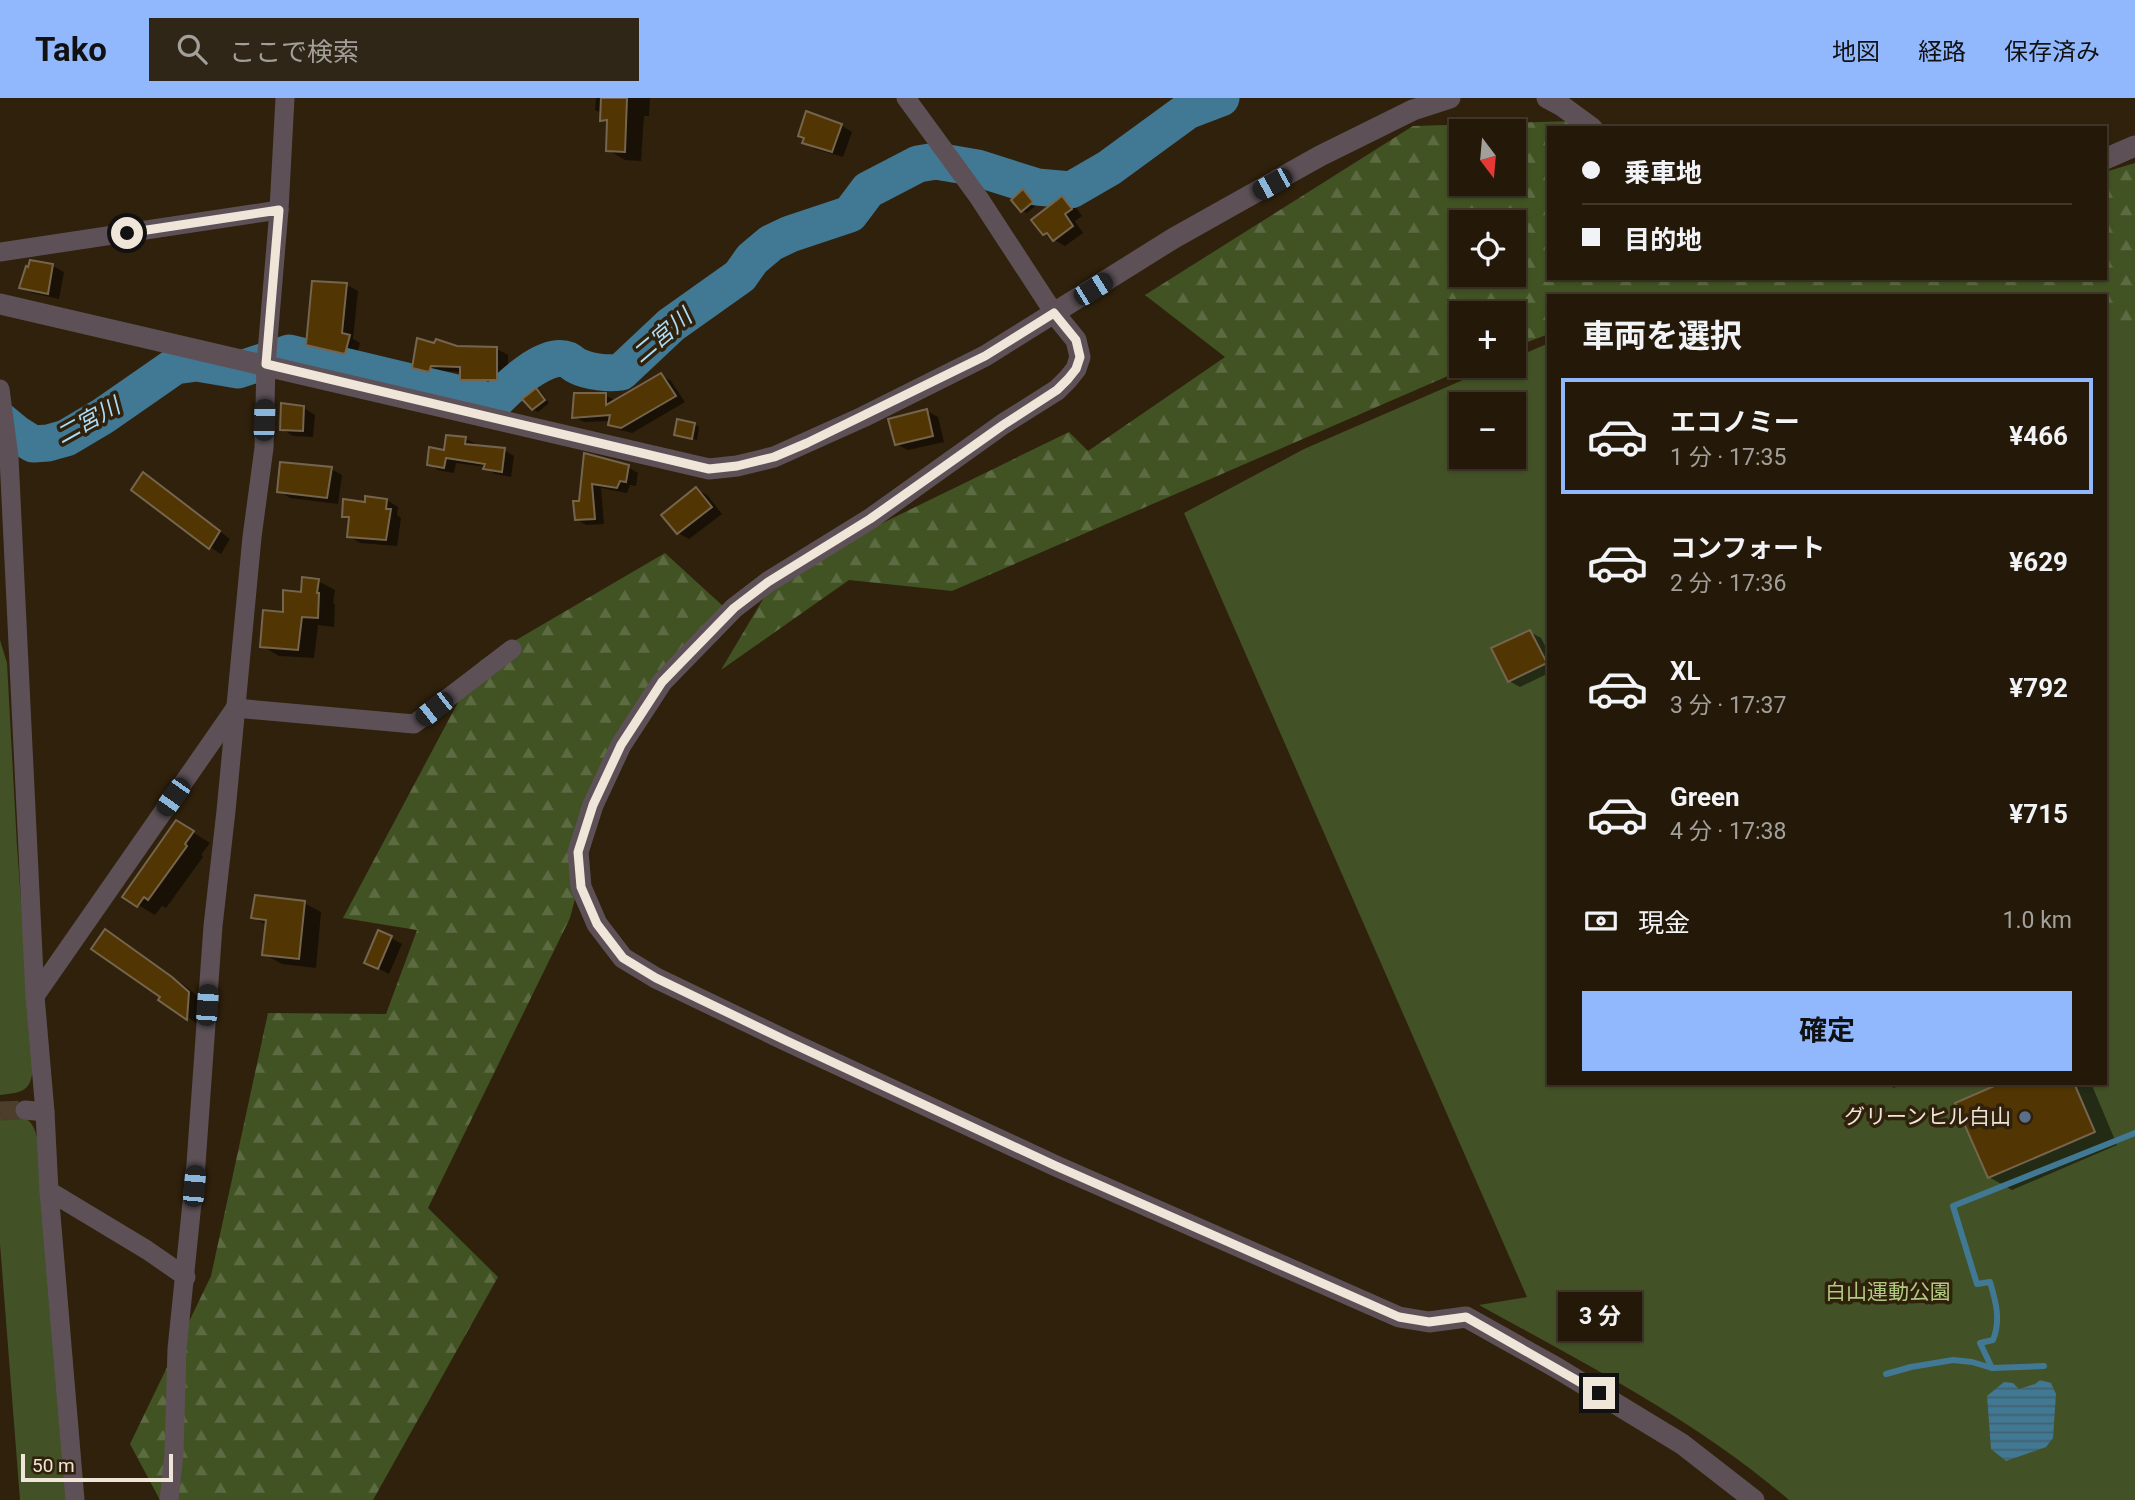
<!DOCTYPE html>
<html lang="ja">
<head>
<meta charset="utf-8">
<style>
	body { margin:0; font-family:Roboto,"Noto Sans JP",sans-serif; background:#302617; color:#f1f3f6; height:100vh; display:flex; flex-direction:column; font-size:26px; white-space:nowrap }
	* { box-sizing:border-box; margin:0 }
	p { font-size:23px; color:#a3a09c }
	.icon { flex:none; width:38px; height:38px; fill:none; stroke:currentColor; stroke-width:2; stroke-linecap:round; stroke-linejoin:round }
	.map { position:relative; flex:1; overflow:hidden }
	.drawer { position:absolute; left:1547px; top:196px; width:560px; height:791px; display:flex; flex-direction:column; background:#241909; border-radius:0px; box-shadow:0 2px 5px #0004,0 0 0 2px #41382a }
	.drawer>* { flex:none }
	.banner { position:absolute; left:1547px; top:28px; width:560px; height:154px; border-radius:0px; box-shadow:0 2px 5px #0004,0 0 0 2px #41382a; display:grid; align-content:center; height:154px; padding:0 35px; background:#241909 }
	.needle { width:46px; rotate:164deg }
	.fabs { position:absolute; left:1449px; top:21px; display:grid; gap:14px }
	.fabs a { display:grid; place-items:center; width:77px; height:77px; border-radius:0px; background:#241909; box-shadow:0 2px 5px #0004,0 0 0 2px #41382a; font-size:35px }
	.scale { position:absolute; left:21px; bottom:18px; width:152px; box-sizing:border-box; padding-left:7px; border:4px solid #efe5d8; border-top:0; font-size:19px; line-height:24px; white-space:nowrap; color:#efe5d8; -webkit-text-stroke:5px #30210c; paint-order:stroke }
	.end { position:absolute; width:32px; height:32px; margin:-16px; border:9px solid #efe5d8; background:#111; box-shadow:0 0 0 4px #111 }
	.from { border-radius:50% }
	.bubble { position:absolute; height:49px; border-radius:0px; background:#241909; box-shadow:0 2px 5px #0004,0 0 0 2px #41382a; font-size:23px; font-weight:700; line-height:49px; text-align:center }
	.car { position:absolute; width:21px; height:42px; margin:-21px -10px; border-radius:9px; box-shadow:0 0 5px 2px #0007; background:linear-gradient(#222 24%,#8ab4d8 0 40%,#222 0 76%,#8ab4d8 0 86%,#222 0) }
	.banner b { display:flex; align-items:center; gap:24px; height:66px; font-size:26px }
	.banner b+b { border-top:2px solid #41382a }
	.banner i { width:18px; height:18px; background:#f1f3f6 }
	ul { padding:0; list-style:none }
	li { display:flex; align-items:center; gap:21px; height:116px; margin:0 14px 10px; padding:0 21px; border:4px solid transparent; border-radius:0px }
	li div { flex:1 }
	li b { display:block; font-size:26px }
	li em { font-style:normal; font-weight:700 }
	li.on { border-color:#91b8fd }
	li>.icon { width:63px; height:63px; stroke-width:1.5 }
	h2 { padding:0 35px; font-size:32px; line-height:84px }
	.pay { display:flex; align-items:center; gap:18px; height:77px; padding:0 35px; font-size:26px }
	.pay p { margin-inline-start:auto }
	.action { display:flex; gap:14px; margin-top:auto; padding:14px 35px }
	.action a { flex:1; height:80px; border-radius:0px; background:#91b8fd; color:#111; font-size:28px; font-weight:700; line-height:80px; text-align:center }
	header { display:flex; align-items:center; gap:42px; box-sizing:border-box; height:98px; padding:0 35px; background:#91b8fd; color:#111 }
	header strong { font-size:33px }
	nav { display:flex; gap:38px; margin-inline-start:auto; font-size:24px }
	.search { width:490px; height:63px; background:#302617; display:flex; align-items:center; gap:18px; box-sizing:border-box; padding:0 24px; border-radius:0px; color:#a3a09c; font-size:26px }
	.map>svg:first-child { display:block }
</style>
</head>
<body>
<header>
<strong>Tako</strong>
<div class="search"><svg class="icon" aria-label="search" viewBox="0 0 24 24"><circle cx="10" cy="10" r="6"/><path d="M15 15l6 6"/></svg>ここで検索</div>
<nav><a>地図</a><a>経路</a><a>保存済み</a></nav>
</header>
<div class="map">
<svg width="2135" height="1402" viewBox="0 0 2135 1402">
	<defs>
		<pattern id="forest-firs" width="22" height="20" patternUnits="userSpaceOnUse" patternTransform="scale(1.75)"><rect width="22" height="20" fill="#415223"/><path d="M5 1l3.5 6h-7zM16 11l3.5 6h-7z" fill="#5d6b42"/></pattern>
		<pattern id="water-rules" width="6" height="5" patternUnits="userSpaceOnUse" patternTransform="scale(1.75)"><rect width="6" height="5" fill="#417893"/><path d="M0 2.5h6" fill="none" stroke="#44616e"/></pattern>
	</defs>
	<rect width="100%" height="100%" fill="#30210c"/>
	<!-- green -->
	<g fill="#425126" fill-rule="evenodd">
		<path d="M2135,104V1402H1789C1696,1322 1586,1266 1479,1207L1527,1199L1184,415L1304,351L1495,268H1514V260L1549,245V985H2105V198L1697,180H2105ZM1461,306H1514V359H1461Z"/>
		<path d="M0,542L7,565L17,748L33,969C31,994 23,994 0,997Z"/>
		<path d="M20,1017C34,1023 36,1034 39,1048L72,1402H20L0,1146V1018Z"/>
	</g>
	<!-- forest -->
	<g fill="url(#forest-firs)" fill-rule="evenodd">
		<path d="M1574,23L1589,30H1549V180H2105V74L2135,65V223L2105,225V198H1549V236L1514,249V215H1461V268H1471L952,493L849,482L721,572L778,476L1069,334L1088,353L1225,259L1145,197L1413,28ZM1461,33H1514V86H1461ZM1461,124H1514V177H1461Z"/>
		<polygon points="665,455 724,509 612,659 570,820 428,1110 498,1179 373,1402 160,1402 130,1346 211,1178 268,915 386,916 417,832 343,820 480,563"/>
	</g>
	<!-- water -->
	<polygon fill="url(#water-rules)" points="2040,1282 2051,1285 2056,1296 2053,1340 2046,1349 2006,1363 1991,1351 1987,1298 2004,1284 2013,1285 2019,1291 2035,1286"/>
	<!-- shadow -->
	<g fill="#0007">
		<polygon points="596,0 650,0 649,18 644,18 641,63 625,62 608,52 609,26 602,22 602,15 595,12"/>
		<polygon points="841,27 852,34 843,59 815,51 804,45"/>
		<polygon points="1023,94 1037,107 1027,115 1022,112"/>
		<polygon points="1062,101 1074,107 1082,118 1075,123 1083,135 1065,148 1044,136"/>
		<polygon points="53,168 64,174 59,201 32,195 21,189"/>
		<polygon points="347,187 358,193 353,241 360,245 356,261 319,253 307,246"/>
		<polygon points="457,250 497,251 508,257 508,287 473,288 462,281 462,274 442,273 441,279 425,275 414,269"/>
		<polygon points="661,277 671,283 685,304 632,335 620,332 610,326 611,323 584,324 574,319 605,297 616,303"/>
		<polygon points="536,292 541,294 549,305 538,314 533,311"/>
		<polygon points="304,310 315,317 313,339 293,338 282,331"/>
		<polygon points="927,313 938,319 944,344 908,352 896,346"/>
		<polygon points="694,326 699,329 697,342 676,336"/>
		<polygon points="448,339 466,341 476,346 475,348 504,352 514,358 511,379 495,376 486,369 456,365 454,375 438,372 429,366 446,354"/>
		<polygon points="585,358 628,369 638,375 636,388 630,387 627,395 601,390 604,426 586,427 576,421 581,405"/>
		<polygon points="331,371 342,377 338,406 290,400 279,393"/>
		<polygon points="143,376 230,441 221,456 210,449"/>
		<polygon points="696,391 707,397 722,416 689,441 678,435"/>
		<polygon points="387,402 398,409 397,417 401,420 397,448 360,445 349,438 350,422 344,418"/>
		<polygon points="318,483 335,492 333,505 335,506 334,529 318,527 314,560 279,558 262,548 285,516 302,495"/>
		<polygon points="1530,534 1541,540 1549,555 1549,575 1520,589 1509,583"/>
		<polygon points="176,724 210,745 201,757 203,759 166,810 162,808 155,817 138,807"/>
		<polygon points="304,805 321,814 316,870 282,866 264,856 268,828 253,819"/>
		<polygon points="391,840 402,846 389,876 366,864"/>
		<polygon points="121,842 188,890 204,904 202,929 161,901 163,899"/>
		<polygon points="1885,985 1905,985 1894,990"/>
		<polygon points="2006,985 2091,985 2117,1047 2012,1092 1989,1079"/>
	</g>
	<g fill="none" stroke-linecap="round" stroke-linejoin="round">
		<!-- stream -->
		<g stroke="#417893" stroke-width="6">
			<path d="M1992,1270L1980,1245L1993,1242C2001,1222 1996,1204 1990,1184L1977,1186L1953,1108L2135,1035"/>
			<polyline points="1886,1276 1911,1269 1953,1262 1972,1264 1992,1270 2044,1268"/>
		</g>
		<!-- river -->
		<path stroke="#417893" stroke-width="37" d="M0,322L17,336L33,346L48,345L66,340L103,318L175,268L197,265L238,272L289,255L494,304C509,289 545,253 568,262C572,264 574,267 577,268C589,274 609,276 621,274L671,227L740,178L752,161L771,145L790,136L850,116L868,92L918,66L936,63L977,70L1037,89L1071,92L1109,70L1187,13L1221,0"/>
	</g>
	<!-- building -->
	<g fill="#513603" stroke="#75654e" stroke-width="2">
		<polygon points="601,0 627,0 625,54 606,53 607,22 600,23"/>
		<polygon points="806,13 842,26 832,54 802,45 804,40 798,38"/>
		<polygon points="1023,91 1033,104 1021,114 1011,102"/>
		<polygon points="1062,98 1072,111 1065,116 1073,128 1053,143 1047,135 1043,137 1031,122"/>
		<polygon points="30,162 53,166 48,196 19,190 26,168 28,169"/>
		<polygon points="312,183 347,185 342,235 350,237 345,256 306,247"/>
		<polygon points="417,240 434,245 436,241 457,248 497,249 497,282 460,282 460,269 431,268 429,274 412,270"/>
		<polygon points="661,275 676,298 621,330 608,327 610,317 572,320 574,295 606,295 606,307"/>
		<polygon points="536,290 545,302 532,312 522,301"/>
		<polygon points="281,305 304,308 303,333 280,332"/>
		<polygon points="927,311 933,338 895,347 888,321"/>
		<polygon points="677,321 695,325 692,341 674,337"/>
		<polygon points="446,337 466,339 465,346 505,350 502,374 483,371 485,366 446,360 444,370 427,367 429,349 444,352"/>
		<polygon points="584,355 629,367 626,384 620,383 617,390 592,386 595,421 575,422 573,403 579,403"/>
		<polygon points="280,364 332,369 327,400 277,394"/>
		<polygon points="143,374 220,433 209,451 131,392"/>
		<polygon points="696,389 712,409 677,436 661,417"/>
		<polygon points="365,398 387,401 386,411 391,411 386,442 347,439 349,419 342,419 343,401 365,404"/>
		<polygon points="302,479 319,481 317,495 319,495 318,520 302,519 298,552 260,549 263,512 283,514 283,492 301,494"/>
		<polygon points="1530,532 1547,565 1508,584 1491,550"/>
		<polygon points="176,722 194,733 185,746 187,748 148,802 144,799 137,809 122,799"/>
		<polygon points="255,797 305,803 299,861 262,857 266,822 251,820"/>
		<polygon points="105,831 172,879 189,894 187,922 158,902 160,899 91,851"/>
		<polygon points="378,832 392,838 378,871 364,865"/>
		<polygon points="2001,985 2074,985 2095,1034 1988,1080 1955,1005"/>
	</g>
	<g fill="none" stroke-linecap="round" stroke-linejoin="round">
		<!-- minor-tunnel -->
		<polyline stroke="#4d3e2b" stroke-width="19" stroke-dasharray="19 10" stroke-linecap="butt" points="0,1013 25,1012"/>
		<!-- minor -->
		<g stroke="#5d5157" stroke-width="19">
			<polyline points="906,0 979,100 1054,215"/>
			<polyline points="0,154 279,112"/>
			<polyline points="0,291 9,359 35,898 45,1014"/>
			<polyline points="235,610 414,626 512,551"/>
			<polyline points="35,898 234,612"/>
			<polyline points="25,1012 45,1014 49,1093 75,1402"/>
			<polyline points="49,1093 147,1152 186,1179"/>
			<polyline points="169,1402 174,1356 177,1251 196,1066 213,828 226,713 252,439 264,350 266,266 279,112 285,0"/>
		</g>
		<!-- tertiary -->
		<g stroke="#5d5157" stroke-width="21">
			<polyline points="1547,0 1562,8 1592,30"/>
			<polyline points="2105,61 2135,48"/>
			<polyline points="0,206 709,371 737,368 774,359 863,319 985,258 1174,140 1320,58 1413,12 1450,0"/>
			<polyline points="1054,215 1076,242 1080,259 1076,271 1068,281 1057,292 1003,326 870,421 768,484 734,510 662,584 621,647 593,707 578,754 581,789 597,826 623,860 656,880 787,943 1056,1068 1399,1219 1429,1224 1466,1219 1557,1270 1682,1346 1754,1402"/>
		</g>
	</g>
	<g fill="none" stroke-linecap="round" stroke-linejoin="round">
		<!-- route -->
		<polyline stroke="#efe5d8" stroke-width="9" points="127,135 279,112 266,266 709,371 737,368 774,359 807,345 985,258 1054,215 1076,242 1080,259 1076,271 1068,281 1057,292 1003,327 870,421 768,484 734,510 662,584 621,647 593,707 578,754 581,789 597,826 623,860 656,880 787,943 1056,1068 1399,1219 1429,1224 1466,1219 1599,1295"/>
	</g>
	<!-- markers -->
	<circle fill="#5c6f8a" stroke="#30210c" stroke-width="2.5" cx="2025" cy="1019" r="7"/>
	<g text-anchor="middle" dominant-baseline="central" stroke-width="7" stroke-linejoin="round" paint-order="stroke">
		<!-- poi labels -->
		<g font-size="21" fill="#efe5d8" stroke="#30210c" text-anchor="end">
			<text x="2011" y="1019">グリーンヒル白山</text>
		</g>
		<!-- park labels -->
		<g font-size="21" fill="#b0cb81" stroke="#30210c">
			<text x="1888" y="1194">白山運動公園</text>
		</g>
		<!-- water labels -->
		<g font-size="23" font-style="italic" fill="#acdcf6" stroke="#30210c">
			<text transform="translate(662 238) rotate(-40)">二宮川</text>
			<text transform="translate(88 323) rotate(-29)">二宮川</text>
		</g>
	</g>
</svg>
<div class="fabs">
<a><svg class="needle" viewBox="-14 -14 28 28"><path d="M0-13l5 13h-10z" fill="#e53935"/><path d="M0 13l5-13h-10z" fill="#a3a09c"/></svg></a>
<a><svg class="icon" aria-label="locate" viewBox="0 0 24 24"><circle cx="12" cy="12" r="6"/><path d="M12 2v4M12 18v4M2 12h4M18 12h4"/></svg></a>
<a>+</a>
<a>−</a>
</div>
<div class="scale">50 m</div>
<i class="end from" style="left:127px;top:135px"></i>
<i class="end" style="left:1599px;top:1295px"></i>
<div class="bubble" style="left:1558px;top:1194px;width:84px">3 分</div>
<i class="car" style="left:1272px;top:86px;rotate:241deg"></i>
<i class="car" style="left:1093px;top:191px;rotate:58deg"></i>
<i class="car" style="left:264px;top:322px;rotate:2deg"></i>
<i class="car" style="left:434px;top:611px;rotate:232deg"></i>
<i class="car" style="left:173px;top:699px;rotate:215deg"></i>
<i class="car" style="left:207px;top:907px;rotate:4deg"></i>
<i class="car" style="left:194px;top:1088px;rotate:5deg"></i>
<div class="banner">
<b><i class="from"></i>乗車地</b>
<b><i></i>目的地</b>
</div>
<section class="drawer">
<h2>車両を選択</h2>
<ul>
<li class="on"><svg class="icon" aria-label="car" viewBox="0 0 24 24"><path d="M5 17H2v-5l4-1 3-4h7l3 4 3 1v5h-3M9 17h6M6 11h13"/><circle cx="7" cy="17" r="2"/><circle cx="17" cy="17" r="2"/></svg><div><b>エコノミー</b><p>1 分 · 17:35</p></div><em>¥466</em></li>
<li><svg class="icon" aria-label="car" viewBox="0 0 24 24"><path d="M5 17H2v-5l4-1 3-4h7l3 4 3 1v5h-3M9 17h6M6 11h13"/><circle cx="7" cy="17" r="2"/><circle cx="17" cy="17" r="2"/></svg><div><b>コンフォート</b><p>2 分 · 17:36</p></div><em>¥629</em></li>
<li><svg class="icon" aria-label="car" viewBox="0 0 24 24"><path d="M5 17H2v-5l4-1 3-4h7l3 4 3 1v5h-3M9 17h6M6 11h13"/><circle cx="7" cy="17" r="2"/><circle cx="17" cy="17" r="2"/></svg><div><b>XL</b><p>3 分 · 17:37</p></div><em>¥792</em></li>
<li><svg class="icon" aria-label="car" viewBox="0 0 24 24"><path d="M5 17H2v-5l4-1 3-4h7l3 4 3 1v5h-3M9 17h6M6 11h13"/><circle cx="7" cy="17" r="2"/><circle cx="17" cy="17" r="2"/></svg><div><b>Green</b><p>4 分 · 17:38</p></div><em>¥715</em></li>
</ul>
<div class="pay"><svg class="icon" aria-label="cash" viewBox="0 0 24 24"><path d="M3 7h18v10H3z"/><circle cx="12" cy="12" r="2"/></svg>現金<p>1.0 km</p></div>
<div class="action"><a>確定</a></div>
</section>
</div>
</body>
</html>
